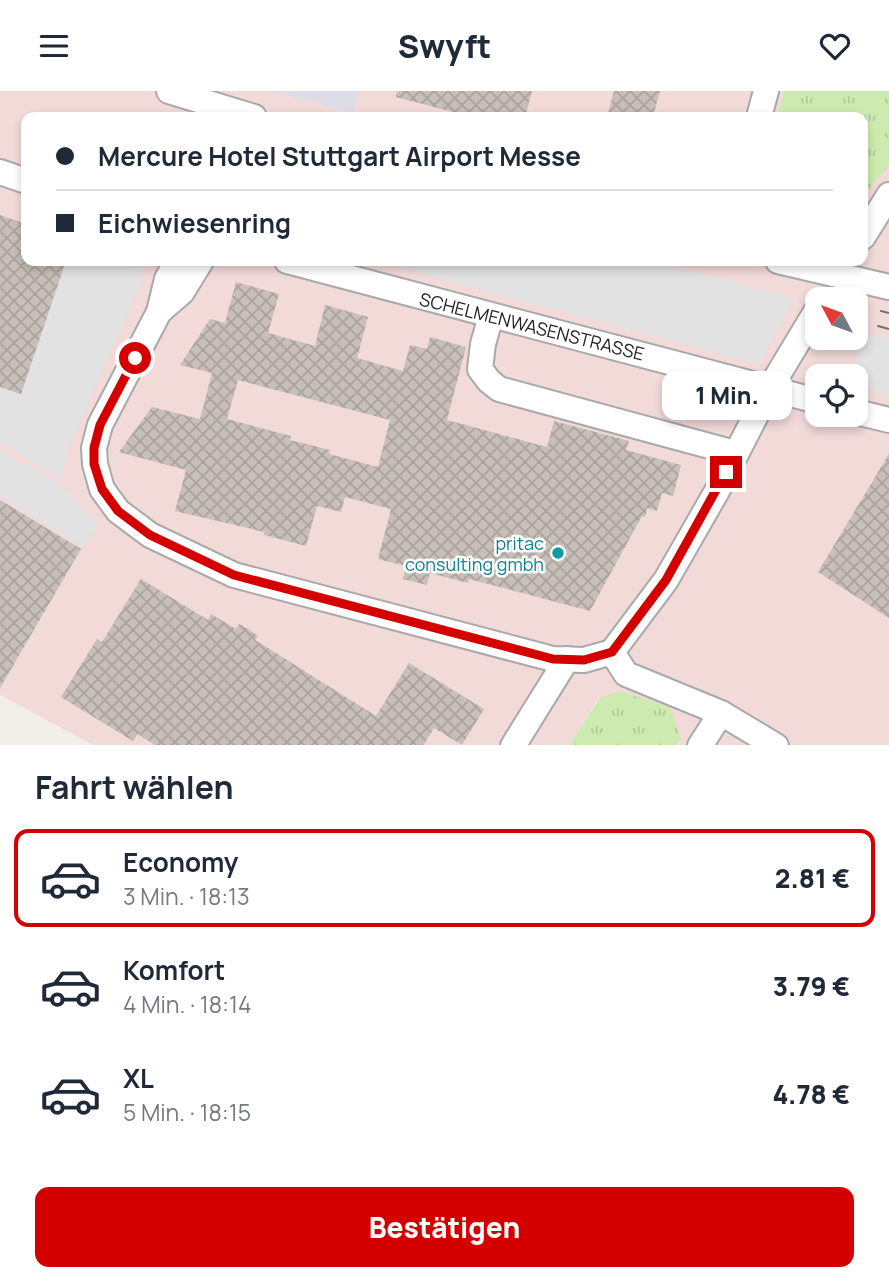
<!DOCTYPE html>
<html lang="de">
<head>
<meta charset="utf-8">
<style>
	body { margin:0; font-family:Manrope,sans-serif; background:#f6f6f7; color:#1f2937; height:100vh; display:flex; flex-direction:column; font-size:26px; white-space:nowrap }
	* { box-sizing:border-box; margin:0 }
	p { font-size:23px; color:#747a83 }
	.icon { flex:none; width:38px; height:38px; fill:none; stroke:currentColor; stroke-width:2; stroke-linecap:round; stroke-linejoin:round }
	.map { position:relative; height:654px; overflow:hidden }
	.details { display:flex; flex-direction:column; background:#fff; flex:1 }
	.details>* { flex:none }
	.guide { position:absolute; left:21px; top:21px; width:847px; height:154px; border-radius:14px; box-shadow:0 4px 10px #0003; display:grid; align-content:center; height:154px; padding:0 35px; background:#fff }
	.needle { width:46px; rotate:311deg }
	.controls { position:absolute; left:805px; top:196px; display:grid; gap:14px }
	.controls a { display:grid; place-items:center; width:63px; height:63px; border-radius:14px; background:#fff; box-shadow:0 4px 10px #0003; font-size:35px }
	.end { position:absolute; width:32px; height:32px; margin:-16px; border:9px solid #d40000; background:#fff; box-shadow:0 0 0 4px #fff }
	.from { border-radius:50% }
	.bubble { position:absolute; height:49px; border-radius:14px; background:#fff; box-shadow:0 4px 10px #0003; font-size:23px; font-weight:800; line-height:49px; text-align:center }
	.guide b { display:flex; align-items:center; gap:24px; height:66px; font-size:26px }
	.guide b+b { border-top:2px solid #e0e1e3 }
	.guide i { width:18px; height:18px; background:#1f2937 }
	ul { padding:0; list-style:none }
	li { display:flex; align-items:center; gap:21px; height:98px; margin:0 14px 10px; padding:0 21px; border:4px solid transparent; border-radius:14px }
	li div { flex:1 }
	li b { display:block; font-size:26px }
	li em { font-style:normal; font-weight:800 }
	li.active { border-color:#d40000 }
	li>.icon { width:63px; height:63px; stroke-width:1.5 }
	h2 { padding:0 35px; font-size:32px; line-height:84px }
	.cta { display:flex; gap:14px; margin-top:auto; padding:14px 35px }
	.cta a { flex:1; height:80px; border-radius:14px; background:#d40000; color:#fff; font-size:28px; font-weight:800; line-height:80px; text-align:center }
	header { display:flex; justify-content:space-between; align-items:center; height:91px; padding:0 35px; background:#fff; font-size:32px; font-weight:800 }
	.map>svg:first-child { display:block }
</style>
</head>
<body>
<header><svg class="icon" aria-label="menu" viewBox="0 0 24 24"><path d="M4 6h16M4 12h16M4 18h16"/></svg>Swyft<svg class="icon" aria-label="heart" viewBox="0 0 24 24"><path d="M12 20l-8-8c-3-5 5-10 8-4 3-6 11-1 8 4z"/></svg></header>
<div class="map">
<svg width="889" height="655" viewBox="0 0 889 655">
	<defs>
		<pattern id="grass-tufts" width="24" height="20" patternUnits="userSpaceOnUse" patternTransform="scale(1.75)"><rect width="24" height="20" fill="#cdebb0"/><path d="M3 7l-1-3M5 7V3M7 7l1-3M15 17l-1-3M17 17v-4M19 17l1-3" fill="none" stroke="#b0c997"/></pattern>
		<pattern id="building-cross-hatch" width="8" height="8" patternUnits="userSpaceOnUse" patternTransform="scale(1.75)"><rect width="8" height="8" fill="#c7bfb8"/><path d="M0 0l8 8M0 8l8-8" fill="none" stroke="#aba49e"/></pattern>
	</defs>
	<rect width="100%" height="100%" fill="#f2efe9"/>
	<!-- commercial -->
	<path fill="#f2dad9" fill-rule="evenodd" d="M0,0H889V654H676L681,647L599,607L569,654H93L0,604ZM26,26H863V170H26ZM817,208H856V247H817ZM817,285H856V324H817Z"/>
	<!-- grass -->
	<g fill="url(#grass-tufts)">
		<polygon points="784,0 889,0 889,74 863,105 863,26 777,26"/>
		<polygon points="619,600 670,616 681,648 676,654 569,654 600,607"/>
	</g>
	<!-- parking -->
	<g fill="#e2e2e2">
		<polygon points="66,170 142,170 142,189 66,363 63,389 0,352 0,296 21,302"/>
		<polygon points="375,170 653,170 795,208 758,273"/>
		<polygon points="861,240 889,248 889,304 856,295 856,285 853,285"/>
		<polygon points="0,359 61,394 98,435 82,456 0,405"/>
	</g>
	<!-- plaza -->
	<polygon fill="#dddde8" points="270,0 359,0 354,22"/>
	<!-- building -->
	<g fill="url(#building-cross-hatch)" fill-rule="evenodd">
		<polygon points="397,0 532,0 525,26 472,26 396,6"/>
		<polygon points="614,0 660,0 653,26 607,26"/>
		<polygon points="0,124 26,133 26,170 66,170 21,303 0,296"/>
		<path d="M236,191L279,203L268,242L315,255L325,214L368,226L357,267L403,280L410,254L427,258L430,246L466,256L447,329L547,356L554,330L629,350L626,359L681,374L673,405L662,402L657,420L647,417L645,426L642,425L590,520L469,488L468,492L430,482L427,494L403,488L406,475L378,468L391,418L345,406L341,421L317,415L306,455L264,444V441L175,420L186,379L119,361L152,316L200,328L212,282L180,274L210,228L225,232ZM238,289L390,329L378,376L329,363L330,359L290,349L291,345L227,328Z"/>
		<polygon points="889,363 889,527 818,481"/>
		<polygon points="0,409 81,458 0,597"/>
		<polygon points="141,488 208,529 211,523 236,538 239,533 248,538 258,545 255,549 376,625 409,572 484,618 462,654 434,637 423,655 156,655 138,643 133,650 61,606 97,548 102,551"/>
	</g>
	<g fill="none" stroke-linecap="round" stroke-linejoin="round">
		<defs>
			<g id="minor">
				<polyline points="169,0 254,26"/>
				<polyline points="759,26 766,0"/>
				<polyline points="0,81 26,90"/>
				<polyline points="863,146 889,104"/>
				<polyline points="177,170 167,188 159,221 100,334 94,357 95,373 102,398 118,420 150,444 234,484 553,568 584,569 612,561 666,489 717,400 770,297 817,219"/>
				<polyline points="287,170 817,310"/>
				<polyline points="778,170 889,196"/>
				<polyline points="159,221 182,201 201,170"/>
				<polyline points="491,225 483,253 480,278 489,290 499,298 735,362"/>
				<polyline points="856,321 889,329"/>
				<polyline points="612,561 626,583 721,622 776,655"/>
				<polyline points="513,655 567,568"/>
				<polyline points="700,655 721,622"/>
			</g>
		</defs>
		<!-- minor casing -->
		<use href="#minor" stroke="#a9a9a9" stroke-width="28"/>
		<!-- minor -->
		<use href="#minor" stroke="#fff" stroke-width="24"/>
		<!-- tram -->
		<g stroke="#707070" stroke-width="2">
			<polyline points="881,220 889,222"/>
			<polyline points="878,235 889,238"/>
		</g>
	</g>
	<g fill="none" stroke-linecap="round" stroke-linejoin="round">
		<!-- route -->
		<polyline stroke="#d40000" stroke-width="9" points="135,267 100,334 94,357 94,373 102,398 118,420 150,444 234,484 553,568 584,569 612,561 666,489 726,381"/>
	</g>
	<!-- markers -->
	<circle fill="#0f9aa8" stroke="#fff" stroke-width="2.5" cx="558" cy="462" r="7"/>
	<g text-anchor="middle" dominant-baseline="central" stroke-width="5" stroke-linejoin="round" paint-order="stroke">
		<!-- street labels -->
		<g font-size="18" fill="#222" stroke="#fff">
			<text transform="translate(532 235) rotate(14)">SCHELMENWASENSTRASSE</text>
		</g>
		<!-- culture labels -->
		<g font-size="18" fill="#0d838f" stroke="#fff" text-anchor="end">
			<text x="544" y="452">pritac<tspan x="544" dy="21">consulting gmbh</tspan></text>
		</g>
	</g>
</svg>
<div class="controls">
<a><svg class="needle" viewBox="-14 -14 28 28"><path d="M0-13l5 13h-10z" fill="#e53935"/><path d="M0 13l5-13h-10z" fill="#747a83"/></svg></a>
<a><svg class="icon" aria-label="locate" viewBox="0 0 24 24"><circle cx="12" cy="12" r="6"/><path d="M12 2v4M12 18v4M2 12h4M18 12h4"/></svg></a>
</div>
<i class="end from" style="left:135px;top:267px"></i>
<i class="end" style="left:726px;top:381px"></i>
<div class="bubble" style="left:662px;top:280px;width:130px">1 Min.</div>
<div class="guide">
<b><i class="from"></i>Mercure Hotel Stuttgart Airport Messe</b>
<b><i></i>Eichwiesenring</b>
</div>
</div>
<section class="details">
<h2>Fahrt wählen</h2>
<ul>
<li class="active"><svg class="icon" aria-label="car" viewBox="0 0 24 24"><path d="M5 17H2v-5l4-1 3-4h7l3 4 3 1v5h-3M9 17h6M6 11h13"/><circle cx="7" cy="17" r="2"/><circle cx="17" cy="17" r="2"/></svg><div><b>Economy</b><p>3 Min. · 18:13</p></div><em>2.81 €</em></li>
<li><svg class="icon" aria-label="car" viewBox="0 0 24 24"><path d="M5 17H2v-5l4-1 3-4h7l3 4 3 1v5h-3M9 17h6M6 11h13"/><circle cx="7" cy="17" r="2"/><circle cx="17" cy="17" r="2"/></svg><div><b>Komfort</b><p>4 Min. · 18:14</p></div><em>3.79 €</em></li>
<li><svg class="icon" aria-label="car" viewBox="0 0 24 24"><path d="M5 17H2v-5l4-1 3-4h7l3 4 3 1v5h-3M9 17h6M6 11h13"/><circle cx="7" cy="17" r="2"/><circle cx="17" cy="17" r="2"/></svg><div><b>XL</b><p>5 Min. · 18:15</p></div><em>4.78 €</em></li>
</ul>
<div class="cta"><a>Bestätigen</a></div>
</section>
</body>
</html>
